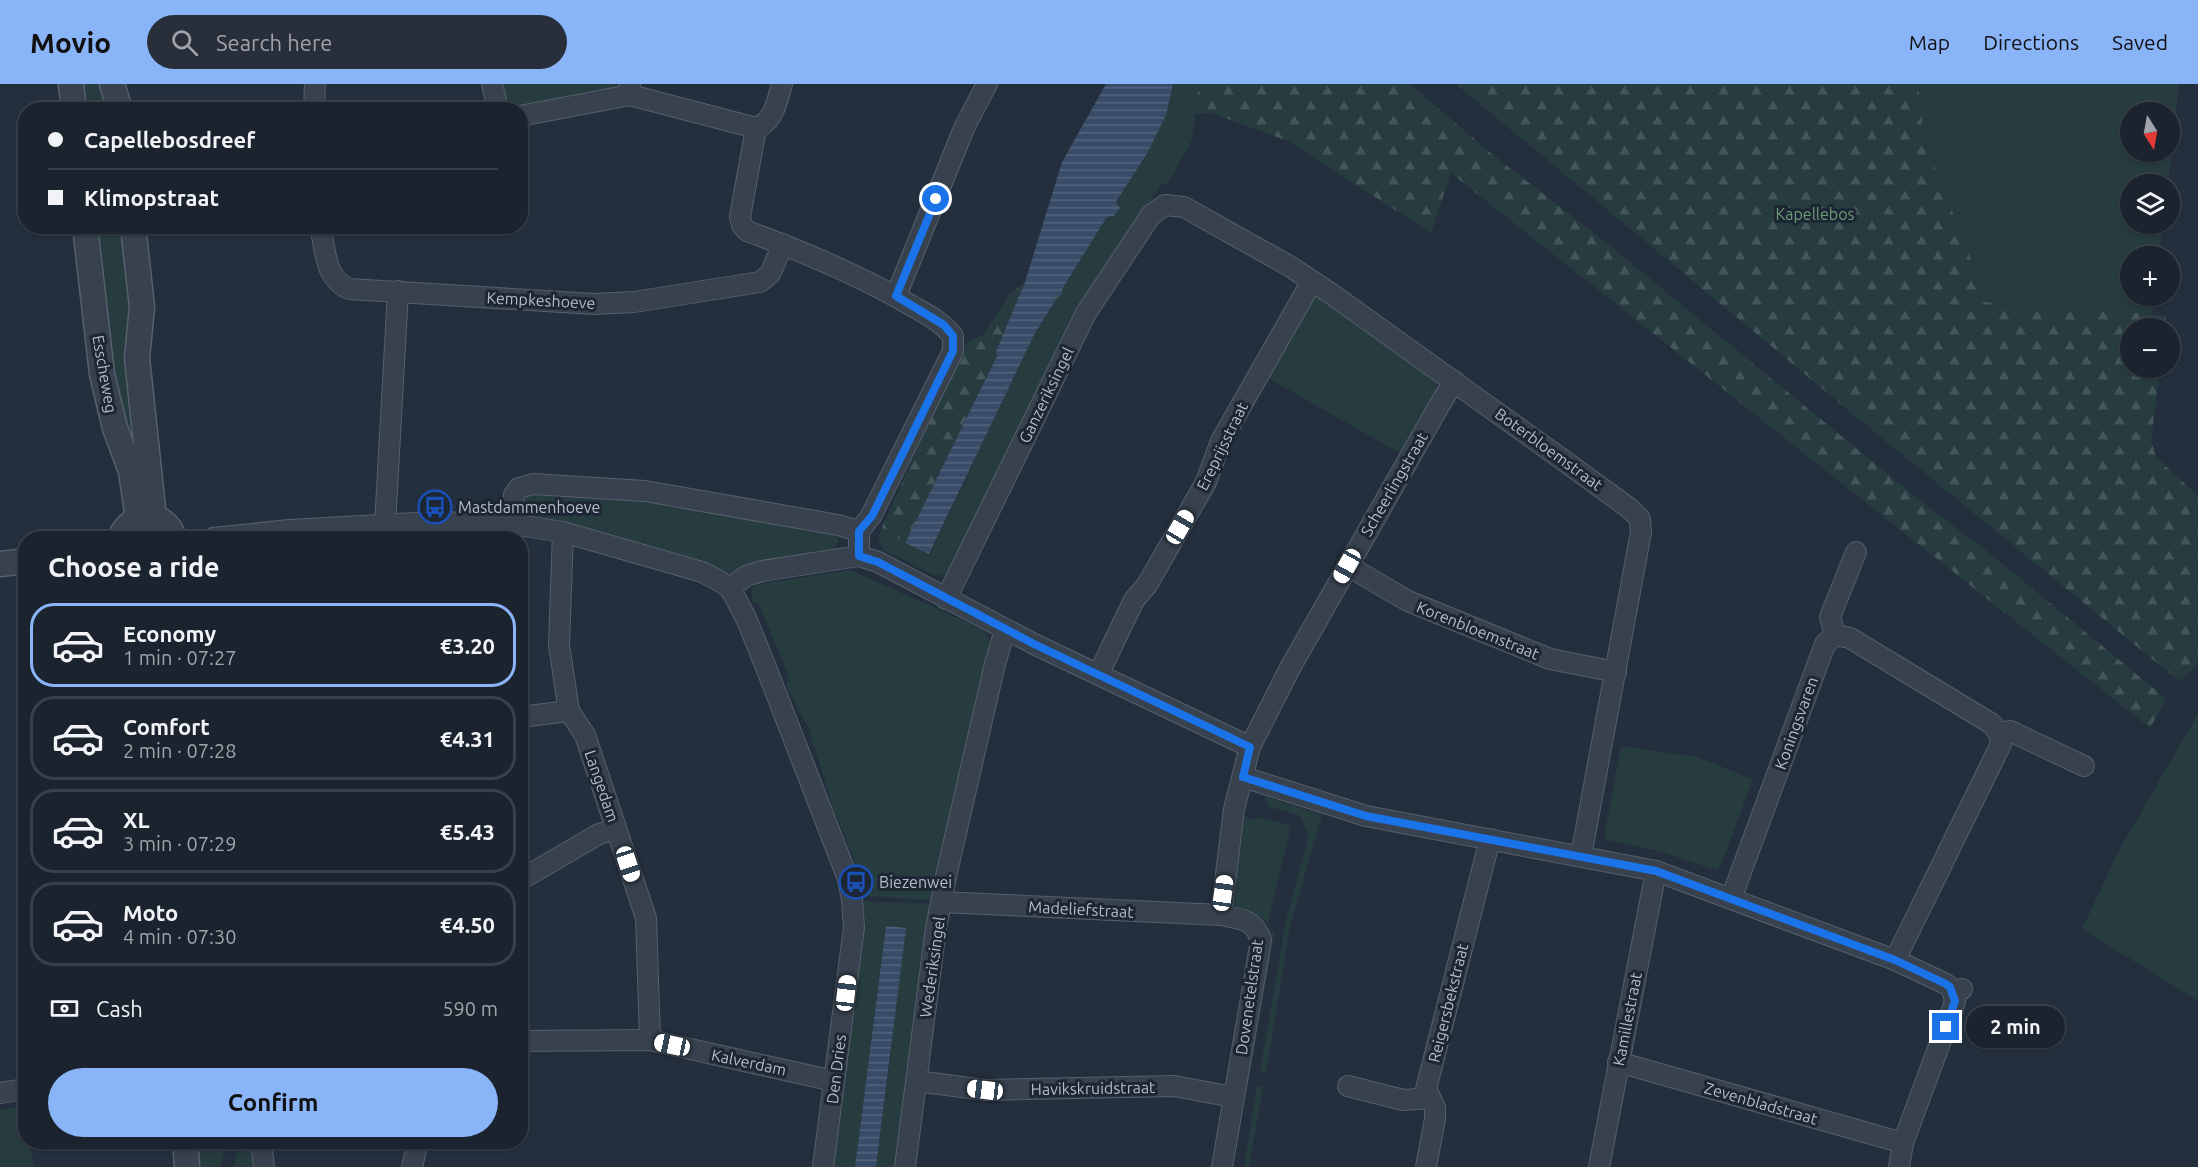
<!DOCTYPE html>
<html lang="en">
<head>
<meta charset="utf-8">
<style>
	body { margin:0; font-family:Ubuntu,sans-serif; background:#282f3a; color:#f1f3f6; height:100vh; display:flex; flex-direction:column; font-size:22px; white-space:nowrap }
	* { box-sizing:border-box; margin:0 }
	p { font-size:20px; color:#a0a4aa }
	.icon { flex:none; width:33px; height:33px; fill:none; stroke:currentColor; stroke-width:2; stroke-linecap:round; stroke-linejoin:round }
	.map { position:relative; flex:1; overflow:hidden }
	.panel { position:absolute; left:18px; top:447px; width:510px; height:618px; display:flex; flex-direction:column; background:#1b232e; border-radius:24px; box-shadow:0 2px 4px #0004,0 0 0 2px #39404a }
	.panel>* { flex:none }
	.top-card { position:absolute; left:18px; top:18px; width:510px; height:132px; border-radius:24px; box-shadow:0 2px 4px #0004,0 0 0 2px #39404a; display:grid; align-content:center; height:132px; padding:0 30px; background:#1b232e }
	.needle { width:39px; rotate:169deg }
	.controls { position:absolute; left:2120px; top:18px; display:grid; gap:12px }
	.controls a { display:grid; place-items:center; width:60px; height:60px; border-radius:50%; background:#1b232e; box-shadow:0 2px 4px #0004,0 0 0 2px #39404a; font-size:30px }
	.end { position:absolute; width:27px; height:27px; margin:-14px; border:8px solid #1a73e8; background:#fff; box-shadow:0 0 0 3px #fff }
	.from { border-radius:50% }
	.bubble { position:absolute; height:42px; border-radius:21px; background:#1b232e; box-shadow:0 2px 4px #0004,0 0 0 2px #39404a; font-size:20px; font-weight:700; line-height:42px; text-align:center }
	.car { position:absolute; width:18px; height:36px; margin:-18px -9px; border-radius:8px; box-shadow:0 0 4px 2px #0007; background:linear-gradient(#fff 24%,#345 0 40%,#fff 0 76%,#345 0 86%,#fff 0) }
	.top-card b { display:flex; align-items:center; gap:21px; height:57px; font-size:22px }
	.top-card b+b { border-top:2px solid #39404a }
	.top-card i { width:15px; height:15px; background:#f1f3f6 }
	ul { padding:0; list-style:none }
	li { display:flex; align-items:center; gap:18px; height:84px; margin:0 12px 9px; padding:0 18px; border:3px solid #39404a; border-radius:24px }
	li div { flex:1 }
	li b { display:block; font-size:22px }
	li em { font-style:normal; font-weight:700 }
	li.selected { border-color:#8ab4f8 }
	li>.icon { width:54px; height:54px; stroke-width:1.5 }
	h2 { padding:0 30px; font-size:27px; line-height:72px }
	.pay { display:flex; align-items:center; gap:15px; height:66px; padding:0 30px; font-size:22px }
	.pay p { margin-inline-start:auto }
	.cta { display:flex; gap:12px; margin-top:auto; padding:12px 30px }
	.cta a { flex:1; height:69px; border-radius:36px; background:#8ab4f8; color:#111; font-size:24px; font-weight:700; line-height:69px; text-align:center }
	header { display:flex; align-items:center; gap:36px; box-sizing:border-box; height:84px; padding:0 30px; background:#8ab4f8; color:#111 }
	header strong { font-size:28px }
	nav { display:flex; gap:33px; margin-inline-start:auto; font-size:21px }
	.search { width:420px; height:54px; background:#282f3a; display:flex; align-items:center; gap:15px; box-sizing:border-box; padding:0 21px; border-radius:33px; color:#a0a4aa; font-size:22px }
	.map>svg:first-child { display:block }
</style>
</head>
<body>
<header>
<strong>Movio</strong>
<div class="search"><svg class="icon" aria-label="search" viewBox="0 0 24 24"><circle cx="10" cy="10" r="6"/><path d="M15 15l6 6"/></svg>Search here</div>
<nav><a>Map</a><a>Directions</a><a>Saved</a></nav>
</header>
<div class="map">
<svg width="2198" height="1083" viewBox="0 0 2198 1083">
	<defs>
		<pattern id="forest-firs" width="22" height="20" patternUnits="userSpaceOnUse" patternTransform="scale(1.5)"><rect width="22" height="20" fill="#263c3f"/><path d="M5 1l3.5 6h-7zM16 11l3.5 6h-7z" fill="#435659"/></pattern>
		<pattern id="water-rules" width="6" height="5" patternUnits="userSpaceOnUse" patternTransform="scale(1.5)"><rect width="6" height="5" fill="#394c67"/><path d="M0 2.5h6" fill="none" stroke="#53647b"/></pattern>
	</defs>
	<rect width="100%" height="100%" fill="#242f3e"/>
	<!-- green -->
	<g fill="#263c3f" fill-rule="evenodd">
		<polygon points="80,0 102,0 116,25 83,25"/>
		<path d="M499,0H621L618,4L517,25C502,24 502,12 499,0Z"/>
		<path d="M1173,0H1199L1192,56L1167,101L1162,99L1148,121L949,492L944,490L936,492L886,467C878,459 877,454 882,443L905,459L930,470L1035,249L1057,214L1061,211L1064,202L1107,133H1111C1119,109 1136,90 1148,67C1160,45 1167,24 1173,0Z"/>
		<path d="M1918,0H2179L2168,100H2130V140H2163L2159,172H2130V212H2154L2152,230L1999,220L1980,217L1975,185L1924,55ZM2130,28H2169V68H2130Z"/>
		<polygon points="92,143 128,143 139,401 107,275 112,270 99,152 92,147"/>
		<polygon points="1316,213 1323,213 1436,297 1436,310 1403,371 1266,293 1310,216"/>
		<path d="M534,409L642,414L830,446L837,451L839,458L831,467L749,480C739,484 735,491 724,490L527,434C521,423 521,414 534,409Z"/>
		<polygon points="850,486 983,545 990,558 931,816 866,812 862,795 832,721 809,645 786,601 789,593 759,520 752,518 752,505 759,500"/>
		<polygon points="2198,630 2198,917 2082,845 2119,766"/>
		<polygon points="1621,662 1697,673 1753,695 1721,781 1716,786 1659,767 1607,756 1604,753"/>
		<polygon points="1265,712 1322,731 1290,842 1266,989 1260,988 1285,841 1309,751 1300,732 1268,722"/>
		<polygon points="1241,732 1256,736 1259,733 1291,742 1268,839 1259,832 1239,827 1232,818"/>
		<polygon points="862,817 933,820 899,1083 876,1083 891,971 886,842 855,1083 831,1083 863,836"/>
		<polygon points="1269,846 1275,847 1251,985 1246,984"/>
		<polygon points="1257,1001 1263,1003 1249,1083 1244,1083"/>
		<polygon points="24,1022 26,1058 30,1058 34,1083 0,1083 0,1026"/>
		<polygon points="197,1058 224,1058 224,1067 220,1083 199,1083"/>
		<polygon points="237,1058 256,1058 258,1083 233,1083 237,1070"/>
	</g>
	<!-- forest -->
	<g fill="url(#forest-firs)">
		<polygon points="1199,0 1410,0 1492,70 1609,161 1913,411 1988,468 2163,612 2165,618 2150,644 1451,89 1431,149 1288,57 1211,29 1195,30"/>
		<polygon points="1456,0 1918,0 1924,55 1975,185 1980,217 1999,220 2113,227 2166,232 2165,244 2130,244 2130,284 2160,284 2151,356 2156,373 2198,412 2198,581 2179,597 1843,322"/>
		<polygon points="1025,198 996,266 997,271 905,459 882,443 958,274 967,258 982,252 1009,211"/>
	</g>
	<!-- water -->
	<g fill="url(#water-rules)">
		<polygon points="1106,0 1173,0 1166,31 1148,68 1116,118 1120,124 1114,132 1107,133 1064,202 1061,211 1057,214 1035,249 929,470 905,459 997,272 996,267 1025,198 1062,78"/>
		<polygon points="886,842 906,844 876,1083 855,1083"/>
	</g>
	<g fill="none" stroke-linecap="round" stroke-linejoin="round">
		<defs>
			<g id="minor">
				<polyline points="492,0 498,26"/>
				<path d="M782,0C777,17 774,38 756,44L740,133L742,141L747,147C804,168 860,191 912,222C928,231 942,238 953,252V267L871,432L859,447V472"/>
				<polyline points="630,11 756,44"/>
				<polyline points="314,26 315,0"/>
				<polyline points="520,32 630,11 630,0"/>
				<path d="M320,142C326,167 324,194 349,205L594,220L634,218L760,198L770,190L783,160"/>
				<polyline points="896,212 965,42 987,0"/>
				<polyline points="511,440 514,411 519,404 533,400 645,407 838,441 859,447"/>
				<polyline points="385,441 398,207"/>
				<polyline points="563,448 559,561 569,627 585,651 646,834 650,956"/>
				<polyline points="213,454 289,446 433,438 511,440 563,448 702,488 716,495 730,504 746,534 767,586 848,795 852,816 854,843 823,1083"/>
				<polyline points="1348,482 1408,517 1550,575 1616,588"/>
				<polyline points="730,504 746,492 762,487 859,472 878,478 1034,560 1250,663"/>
				<polyline points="946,515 1086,229 1151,131 1165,121 1184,123 1291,183 1333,211 1563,376 1629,424 1640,435 1641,448 1581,772"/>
				<polyline points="1835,551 1850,554 1992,640 1999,649 2001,660 1895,876"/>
				<polyline points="1835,551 1830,533 1856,468"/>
				<polyline points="1099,589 1134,516 1147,501 1206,398 1221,357 1312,197"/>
				<polyline points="520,633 569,627"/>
				<polyline points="1999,649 2010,647 2084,682"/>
				<polyline points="1243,693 1366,732 1656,787 1895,876 1946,900 1950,903 1953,908 1962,905"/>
				<polyline points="520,796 599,750 616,745"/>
				<polyline points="1731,815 1825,560 1835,551"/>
				<polyline points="941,818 1221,831"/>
				<polyline points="520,957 650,956 834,997"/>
				<polyline points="1618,978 1903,1059"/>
				<polyline points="916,997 985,1006 1174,1002 1233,1013"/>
				<polyline points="1348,1002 1403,1016 1430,1014"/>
				<polyline points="0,1009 26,1005"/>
				<polyline points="261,1058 264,1083"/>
				<polyline points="412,1083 418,1058"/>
				<polyline points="905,1083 936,844 947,788 995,580 1005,546"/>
				<path d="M1222,1083L1261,856C1254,835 1241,835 1221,831L1234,725L1250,663L1290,584L1439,322L1454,297"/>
				<polyline points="1426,1083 1435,1035 1435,1024 1426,1005 1490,755"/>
				<polyline points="1599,1083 1656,787"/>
				<polyline points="1899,1083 1903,1059 1953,924 1955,917 1953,908"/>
			</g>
			<g id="tertiary">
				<polyline points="71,0 74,26"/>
				<polyline points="112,0 120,26"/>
				<polyline points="85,142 102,290 115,344 131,387 138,435"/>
				<polyline points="133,142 142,223 137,274 154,434"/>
				<path d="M120,454C131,427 165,425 174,454"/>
				<polyline points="0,480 26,477"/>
				<polyline points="185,1058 187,1083"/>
			</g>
		</defs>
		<!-- minor casing -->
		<use href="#minor" stroke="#565f6c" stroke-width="22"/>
		<!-- tertiary casing -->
		<use href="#tertiary" stroke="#565f6c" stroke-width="27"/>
		<!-- minor -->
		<use href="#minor" stroke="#38414e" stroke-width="20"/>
		<!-- tertiary -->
		<use href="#tertiary" stroke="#38414e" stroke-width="24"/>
	</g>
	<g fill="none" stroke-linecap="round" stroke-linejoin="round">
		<!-- route -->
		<polyline stroke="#1a73e8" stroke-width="8" points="936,115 896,212 944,241 953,252 953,267 872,432 859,447 859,472 878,478 1034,560 1250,663 1243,693 1366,732 1656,787 1895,876 1946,900 1950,903 1955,917 1946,943"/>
	</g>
	<!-- icons -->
	<defs>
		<symbol id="bus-ring" viewBox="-11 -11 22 22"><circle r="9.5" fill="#1d2633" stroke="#1a4fb4" stroke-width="1.5"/><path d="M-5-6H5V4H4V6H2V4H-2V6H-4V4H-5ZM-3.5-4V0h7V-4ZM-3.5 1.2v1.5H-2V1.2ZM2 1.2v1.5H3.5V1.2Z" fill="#1a4fb4"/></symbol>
	</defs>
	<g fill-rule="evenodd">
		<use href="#bus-ring" x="416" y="404" width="38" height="38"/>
		<use href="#bus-ring" x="837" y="779" width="38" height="38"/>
	</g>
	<g text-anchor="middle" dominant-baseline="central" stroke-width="6" stroke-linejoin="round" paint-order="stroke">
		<!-- park labels -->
		<g font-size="16" fill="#6b9a76" stroke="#1d2633">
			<text x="1815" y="130">Kapellebos</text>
		</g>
		<!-- street labels -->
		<g font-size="16" fill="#b4bcc9" stroke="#1d2633">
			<text transform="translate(541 216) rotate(3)">Kempkeshoeve</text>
			<text transform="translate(105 290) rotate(80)">Esscheweg</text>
			<text transform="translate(1046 311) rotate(-64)">Ganzeriksingel</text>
			<text transform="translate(1222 362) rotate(-64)">Ereprijsstraat</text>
			<text transform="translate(1549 365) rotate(36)">Boterbloemstraat</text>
			<text transform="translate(1394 400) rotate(-60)">Scheerlingstraat</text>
			<text transform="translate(1478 546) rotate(22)">Korenbloemstraat</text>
			<text transform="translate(1796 639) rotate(-70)">Koningsvaren</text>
			<text transform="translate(602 702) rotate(71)">Langedam</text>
			<text transform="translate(1081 825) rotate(3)">Madeliefstraat</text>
			<text transform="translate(932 883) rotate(-82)">Wederiksingel</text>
			<text transform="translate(1249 913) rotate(-82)">Dovenetelstraat</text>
			<text transform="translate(1448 919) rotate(-76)">Reigersbekstraat</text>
			<text transform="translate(1627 935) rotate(-79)">Kamillestraat</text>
			<text transform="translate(749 978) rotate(12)">Kalverdam</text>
			<text transform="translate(836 985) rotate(-83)">Den Dries</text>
			<text transform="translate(1093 1004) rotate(-1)">Havikskruidstraat</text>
			<text transform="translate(1761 1019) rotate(16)">Zevenbladstraat</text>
		</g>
		<!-- poi labels -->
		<g font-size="16" fill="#b4bcc9" stroke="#1d2633" text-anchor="start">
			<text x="458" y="423">Mastdammenhoeve</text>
			<text x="879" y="798">Biezenwei</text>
		</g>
	</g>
</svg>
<div class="controls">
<a><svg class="needle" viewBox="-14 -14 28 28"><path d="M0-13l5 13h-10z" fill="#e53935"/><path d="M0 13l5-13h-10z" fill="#a0a4aa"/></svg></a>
<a><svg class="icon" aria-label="layers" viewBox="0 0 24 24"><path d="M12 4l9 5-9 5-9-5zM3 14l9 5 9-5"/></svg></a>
<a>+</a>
<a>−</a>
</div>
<i class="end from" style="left:936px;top:115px"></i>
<i class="end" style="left:1946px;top:943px"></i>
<div class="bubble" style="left:1966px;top:922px;width:99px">2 min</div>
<i class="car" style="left:1180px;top:443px;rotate:30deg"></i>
<i class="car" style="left:1347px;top:482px;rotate:209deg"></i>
<i class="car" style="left:628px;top:780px;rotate:162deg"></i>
<i class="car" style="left:1223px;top:809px;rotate:8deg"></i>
<i class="car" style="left:846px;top:909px;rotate:7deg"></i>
<i class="car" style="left:672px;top:961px;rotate:282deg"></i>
<i class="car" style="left:985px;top:1006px;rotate:277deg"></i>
<div class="top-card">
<b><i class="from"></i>Capellebosdreef</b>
<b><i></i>Klimopstraat</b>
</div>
<section class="panel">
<h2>Choose a ride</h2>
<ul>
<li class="selected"><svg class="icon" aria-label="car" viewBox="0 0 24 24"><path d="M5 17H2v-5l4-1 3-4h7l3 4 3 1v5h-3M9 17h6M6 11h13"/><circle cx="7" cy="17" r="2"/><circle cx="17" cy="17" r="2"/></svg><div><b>Economy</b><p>1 min · 07:27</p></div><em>€3.20</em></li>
<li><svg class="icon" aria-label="car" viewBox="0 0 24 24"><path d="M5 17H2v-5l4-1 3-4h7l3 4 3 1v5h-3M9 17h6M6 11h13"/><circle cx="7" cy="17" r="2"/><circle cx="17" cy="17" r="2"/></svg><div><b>Comfort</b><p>2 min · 07:28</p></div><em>€4.31</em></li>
<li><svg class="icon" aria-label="car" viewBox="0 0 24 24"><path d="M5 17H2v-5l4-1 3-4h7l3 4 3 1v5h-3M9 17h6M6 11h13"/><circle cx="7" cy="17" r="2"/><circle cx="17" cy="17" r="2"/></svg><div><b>XL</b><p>3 min · 07:29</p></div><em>€5.43</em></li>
<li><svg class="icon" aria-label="car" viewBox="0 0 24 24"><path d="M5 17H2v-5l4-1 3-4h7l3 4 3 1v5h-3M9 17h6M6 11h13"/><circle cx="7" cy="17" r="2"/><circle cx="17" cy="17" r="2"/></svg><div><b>Moto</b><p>4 min · 07:30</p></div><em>€4.50</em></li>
</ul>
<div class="pay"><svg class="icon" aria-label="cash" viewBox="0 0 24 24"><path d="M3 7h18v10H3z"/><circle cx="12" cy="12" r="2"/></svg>Cash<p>590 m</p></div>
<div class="cta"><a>Confirm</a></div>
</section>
</div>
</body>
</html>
